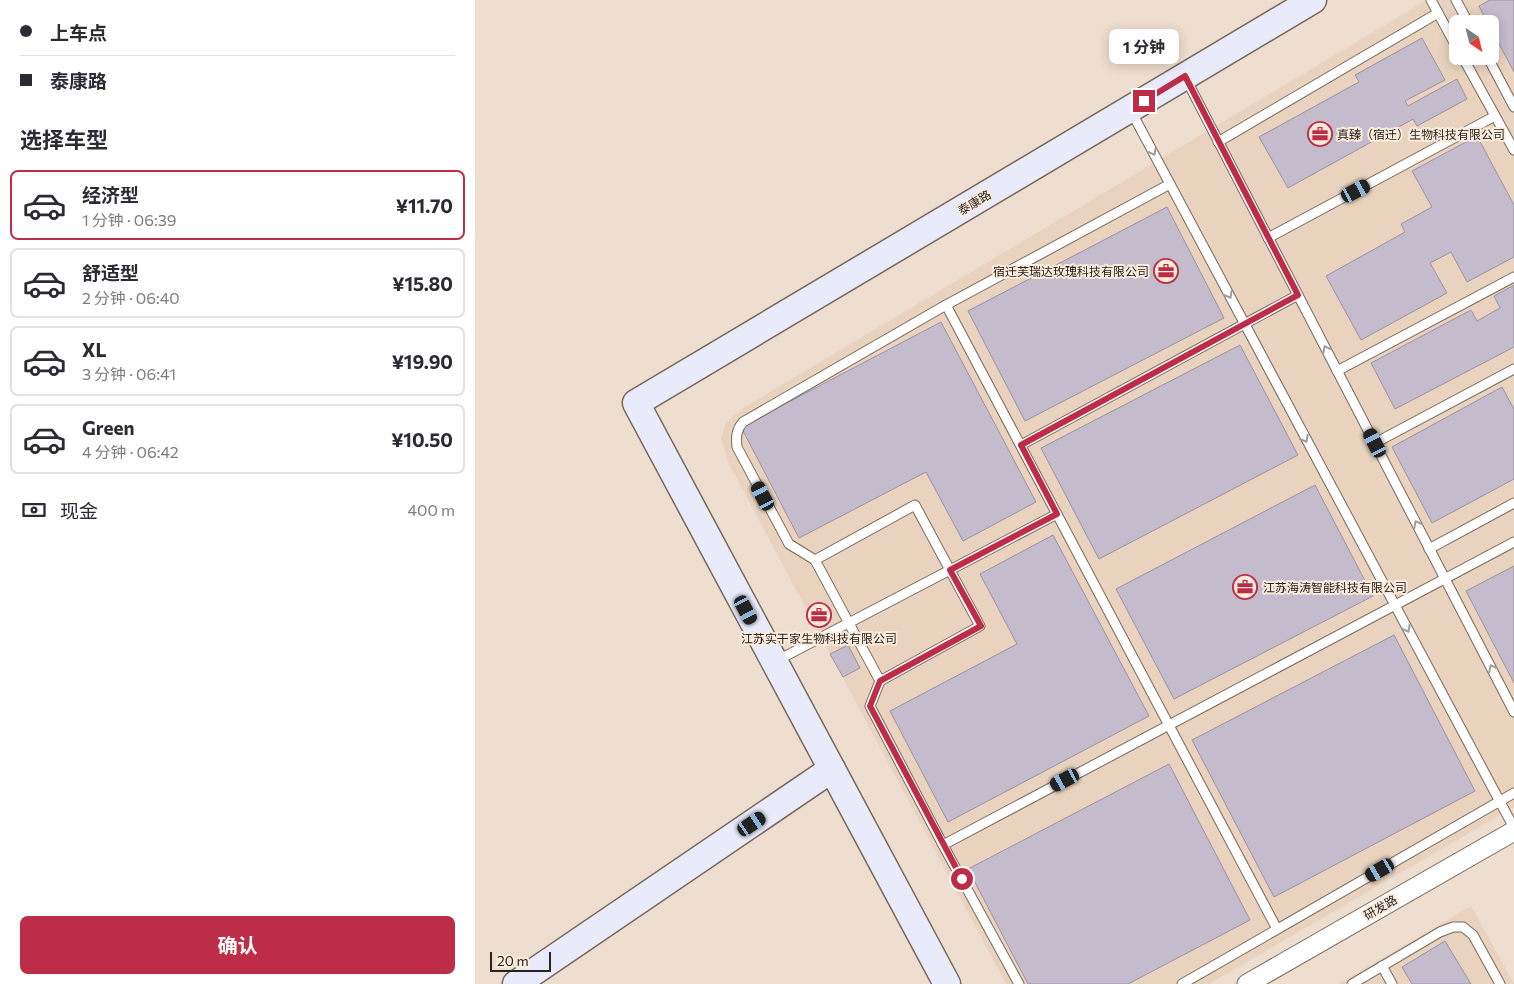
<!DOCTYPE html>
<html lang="zh">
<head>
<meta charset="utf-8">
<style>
	body { margin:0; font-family:Commissioner,"Noto Sans SC",sans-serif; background:#f2f2f3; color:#2b2b33; height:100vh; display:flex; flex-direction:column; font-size:19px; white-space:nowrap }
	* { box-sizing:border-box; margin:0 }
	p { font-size:16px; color:#7c7c81 }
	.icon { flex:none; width:28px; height:28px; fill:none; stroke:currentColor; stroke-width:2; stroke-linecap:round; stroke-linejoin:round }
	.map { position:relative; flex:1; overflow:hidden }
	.panel { display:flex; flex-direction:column; background:#fff; width:475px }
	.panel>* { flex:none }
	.top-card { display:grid; align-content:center; height:110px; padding:0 20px; background:#fff }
	.needle { width:32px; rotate:145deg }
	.controls { position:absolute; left:974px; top:15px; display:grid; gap:10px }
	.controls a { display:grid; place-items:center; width:50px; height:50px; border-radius:8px; background:#fff; box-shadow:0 2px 12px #0003; font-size:25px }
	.scale { position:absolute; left:15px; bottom:12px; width:61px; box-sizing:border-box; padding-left:5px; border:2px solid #29231e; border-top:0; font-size:14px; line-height:18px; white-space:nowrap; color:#29231e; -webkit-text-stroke:4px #fbebdc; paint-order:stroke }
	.end { position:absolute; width:22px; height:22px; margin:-11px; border:6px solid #be2d48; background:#fff; box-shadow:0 0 0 2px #fff }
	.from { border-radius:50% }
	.bubble { position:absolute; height:35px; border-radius:8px; background:#fff; box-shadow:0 2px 12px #0003; font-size:16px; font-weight:700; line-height:35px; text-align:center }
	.car { position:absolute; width:15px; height:30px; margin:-15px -8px; border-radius:6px; box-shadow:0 0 4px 1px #0007; background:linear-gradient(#222 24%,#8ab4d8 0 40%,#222 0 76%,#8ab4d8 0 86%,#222 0) }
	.top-card b { display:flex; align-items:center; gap:18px; height:48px; font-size:19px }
	.top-card b+b { border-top:1px solid #e1e1e2 }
	.top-card i { width:12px; height:12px; background:#2b2b33 }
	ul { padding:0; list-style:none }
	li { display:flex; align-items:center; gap:15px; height:70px; margin:0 10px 8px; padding:0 10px; border:2px solid #e1e1e2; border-radius:8px }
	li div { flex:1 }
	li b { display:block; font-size:19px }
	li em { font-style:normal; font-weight:700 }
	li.active { border-color:#be2d48 }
	li>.icon { width:45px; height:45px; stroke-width:1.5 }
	h2 { padding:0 20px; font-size:22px; line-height:60px }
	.pay { display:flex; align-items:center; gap:12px; height:55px; padding:0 20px; font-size:19px }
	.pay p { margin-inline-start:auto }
	.cta { display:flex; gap:10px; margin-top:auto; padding:10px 20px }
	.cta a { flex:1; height:58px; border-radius:8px; background:#be2d48; color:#fff; font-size:20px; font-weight:700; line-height:58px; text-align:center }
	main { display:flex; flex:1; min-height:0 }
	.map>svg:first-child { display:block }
</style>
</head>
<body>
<main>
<section class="panel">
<div class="top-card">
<b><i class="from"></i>上车点</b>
<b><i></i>泰康路</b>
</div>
<h2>选择车型</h2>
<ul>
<li class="active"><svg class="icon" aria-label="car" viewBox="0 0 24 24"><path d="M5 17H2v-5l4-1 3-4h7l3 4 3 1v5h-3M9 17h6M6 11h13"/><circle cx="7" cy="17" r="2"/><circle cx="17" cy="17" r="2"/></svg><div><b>经济型</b><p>1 分钟 · 06:39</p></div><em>¥11.70</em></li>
<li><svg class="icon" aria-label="car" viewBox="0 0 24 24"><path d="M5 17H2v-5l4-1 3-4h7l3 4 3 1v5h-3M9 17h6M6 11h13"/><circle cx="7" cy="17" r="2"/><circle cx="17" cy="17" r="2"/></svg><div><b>舒适型</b><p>2 分钟 · 06:40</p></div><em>¥15.80</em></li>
<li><svg class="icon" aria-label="car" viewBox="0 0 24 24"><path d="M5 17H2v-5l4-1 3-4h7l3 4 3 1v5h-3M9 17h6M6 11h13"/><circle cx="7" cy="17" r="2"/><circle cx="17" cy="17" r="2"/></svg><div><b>XL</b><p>3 分钟 · 06:41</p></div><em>¥19.90</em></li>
<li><svg class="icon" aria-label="car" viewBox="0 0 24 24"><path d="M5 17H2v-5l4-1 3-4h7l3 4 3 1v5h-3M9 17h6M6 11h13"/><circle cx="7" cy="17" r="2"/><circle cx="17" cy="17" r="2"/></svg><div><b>Green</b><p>4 分钟 · 06:42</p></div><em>¥10.50</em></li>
</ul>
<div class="pay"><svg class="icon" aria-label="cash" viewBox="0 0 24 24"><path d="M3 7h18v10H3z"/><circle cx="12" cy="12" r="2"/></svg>现金<p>400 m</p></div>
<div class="cta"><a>确认</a></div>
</section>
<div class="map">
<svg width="1039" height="984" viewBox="0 0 1039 984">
	<rect width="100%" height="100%" fill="#eedecf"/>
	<!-- built -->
	<g fill="#e9d3bf" fill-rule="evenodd">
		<path d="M952,0H1039V807L734,984H531L253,462L246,439L251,422L270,407ZM982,24H1015V56H982Z"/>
		<polygon points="996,906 1039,984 863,984"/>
	</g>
	<!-- building -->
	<g fill="#c4bbcd" stroke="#9b93a4">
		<polygon points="1015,0 1039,0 1039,72 1015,27 1015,24 1013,24 1004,6"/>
		<polygon points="947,38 970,80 930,101 933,106 982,79 992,99 942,126 938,119 813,188 784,137 884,82 880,75"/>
		<polygon points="1002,136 1039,205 1039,257 992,282 976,252 955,263 972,293 886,340 851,276 930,232 926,224 957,207 937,171"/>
		<polygon points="692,207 749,318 550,421 493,311"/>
		<polygon points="1039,285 1039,347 920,409 896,363 996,310 1002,321 1025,308 1019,296"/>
		<polygon points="466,322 561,502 488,541 451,472 324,538 266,427"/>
		<polygon points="765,345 823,455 624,559 566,448"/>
		<polygon points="1027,387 1039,409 1039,479 957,523 917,447"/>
		<polygon points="840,485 898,596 699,699 641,589"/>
		<polygon points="578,535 674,716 473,822 415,711 542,644 505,574"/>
		<polygon points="1039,566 1039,683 991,591"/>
		<polygon points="919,635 1000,791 799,897 717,740"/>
		<polygon points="373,645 385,668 368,677 355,654"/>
		<polygon points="694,764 775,920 653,984 553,984 493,869"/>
		<polygon points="970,941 996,984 937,984 927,967"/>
	</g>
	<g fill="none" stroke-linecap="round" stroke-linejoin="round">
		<defs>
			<g id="lane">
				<polyline points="956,0 982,48"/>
				<polyline points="981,0 994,24"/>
				<polyline points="987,56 1039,150"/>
				<polyline points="1012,56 1039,107"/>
				<polyline points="710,77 1039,712"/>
				<polyline points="656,111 1039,828"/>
				<polyline points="743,142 963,13"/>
				<polyline points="793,238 1020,116"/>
				<polyline points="471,305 802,929"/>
				<polyline points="862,371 1039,277"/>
				<polyline points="900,443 1039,369"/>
				<polyline points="546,445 823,295"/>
				<polygon points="440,505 505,626 405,681 340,560"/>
				<polyline points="954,549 1039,503"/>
				<path d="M340,560L314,544L262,447C261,437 261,430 268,422L471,305L695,184"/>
				<polyline points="301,661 582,514"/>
				<polyline points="405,681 395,706 468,845 544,984"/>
				<polyline points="468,845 1039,542"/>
				<polyline points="907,966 917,984"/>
				<polyline points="707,984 1039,793"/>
				<polyline points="877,984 965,932 978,927 988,927 998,935 1025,984"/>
			</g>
			<polyline id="street" points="772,984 1039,831"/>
			<g id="secondary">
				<polyline points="41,984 357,769"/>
				<polyline points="472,984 161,403 838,0"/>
			</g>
		</defs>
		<!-- lane casing -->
		<use href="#lane" stroke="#76685b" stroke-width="11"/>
		<!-- street casing -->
		<use href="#street" stroke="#76685b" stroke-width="21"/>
		<!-- secondary casing -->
		<use href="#secondary" stroke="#76685b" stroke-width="29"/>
		<!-- lane -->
		<use href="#lane" stroke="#fff" stroke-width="9"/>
		<!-- street -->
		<use href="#street" stroke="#fff" stroke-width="19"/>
		<!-- secondary -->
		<use href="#secondary" stroke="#e9eafa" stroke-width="26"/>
	</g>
	<!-- one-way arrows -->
	<defs><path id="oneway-chevron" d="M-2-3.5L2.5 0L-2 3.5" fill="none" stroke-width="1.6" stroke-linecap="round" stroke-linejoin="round" transform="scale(1.25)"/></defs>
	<g stroke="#9f9c9a">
		<use href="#oneway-chevron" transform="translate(678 152) rotate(62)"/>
		<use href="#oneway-chevron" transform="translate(754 295) rotate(62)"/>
		<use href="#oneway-chevron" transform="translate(851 349) rotate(-117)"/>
		<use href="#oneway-chevron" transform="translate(830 439) rotate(62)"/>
		<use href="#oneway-chevron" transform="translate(942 524) rotate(-117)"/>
		<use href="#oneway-chevron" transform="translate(932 629) rotate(62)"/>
		<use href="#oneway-chevron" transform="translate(1017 668) rotate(-117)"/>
	</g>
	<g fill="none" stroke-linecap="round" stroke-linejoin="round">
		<!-- route -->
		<polyline stroke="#be2d48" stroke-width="6" points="487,879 395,706 405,681 506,626 475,570 582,514 546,445 823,295 710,76 669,101"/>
	</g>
	<!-- icons -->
	<defs>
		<symbol id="office-ring" viewBox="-11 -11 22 22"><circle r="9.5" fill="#fbebdc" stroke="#be2d48" stroke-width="1.5"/><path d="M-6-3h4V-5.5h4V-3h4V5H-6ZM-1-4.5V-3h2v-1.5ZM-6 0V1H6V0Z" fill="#be2d48"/></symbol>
	</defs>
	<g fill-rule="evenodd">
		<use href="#office-ring" x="831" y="120" width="28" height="28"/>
		<use href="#office-ring" x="677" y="257" width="28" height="28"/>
		<use href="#office-ring" x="756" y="573" width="28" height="28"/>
		<use href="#office-ring" x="330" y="601" width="28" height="28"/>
	</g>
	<g text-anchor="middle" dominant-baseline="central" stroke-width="4" stroke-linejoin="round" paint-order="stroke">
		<!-- poi labels -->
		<g font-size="12" fill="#29231e" stroke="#fbebdc" text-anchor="start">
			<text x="862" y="134">真臻（宿迁）生物科技有限公司</text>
			<text x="674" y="271" text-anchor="end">宿迁芙瑞达玫瑰科技有限公司</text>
			<text x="788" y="587">江苏海涛智能科技有限公司</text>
			<text x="344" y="638" text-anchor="middle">江苏实干家生物科技有限公司</text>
		</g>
		<!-- street labels -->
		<g font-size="12" fill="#29231e" stroke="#fbebdc">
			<text transform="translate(499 202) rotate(-31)">泰康路</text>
			<text transform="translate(905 907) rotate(-30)">研发路</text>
		</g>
	</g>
</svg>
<div class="controls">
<a><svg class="needle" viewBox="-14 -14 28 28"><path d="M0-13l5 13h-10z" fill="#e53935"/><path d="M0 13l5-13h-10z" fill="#7c7c81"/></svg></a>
</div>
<div class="scale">20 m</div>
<i class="end from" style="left:487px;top:879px"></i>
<i class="end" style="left:669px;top:101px"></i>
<div class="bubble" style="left:634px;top:29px;width:70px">1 分钟</div>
<i class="car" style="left:881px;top:191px;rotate:62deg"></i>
<i class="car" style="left:900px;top:443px;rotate:333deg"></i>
<i class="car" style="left:288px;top:496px;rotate:332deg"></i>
<i class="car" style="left:271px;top:610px;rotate:152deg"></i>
<i class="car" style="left:590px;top:780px;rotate:242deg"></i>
<i class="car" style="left:277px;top:824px;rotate:56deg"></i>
<i class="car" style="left:905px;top:870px;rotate:240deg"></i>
</div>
</main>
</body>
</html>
